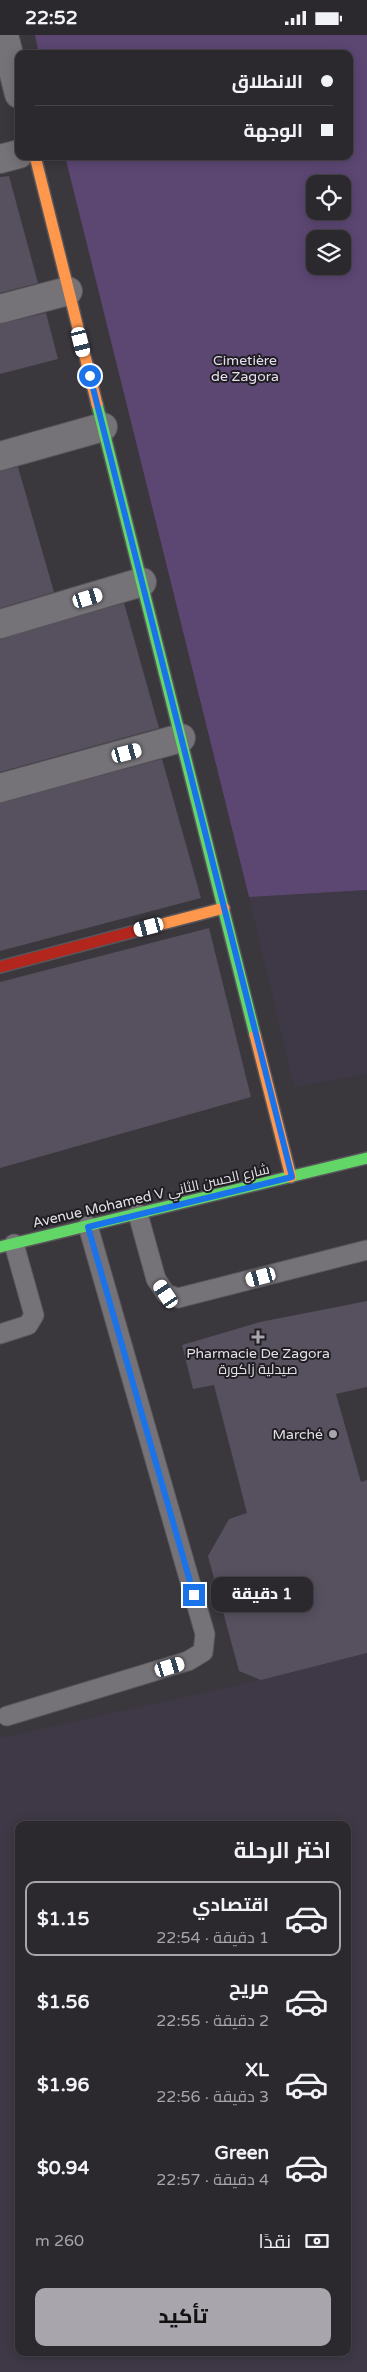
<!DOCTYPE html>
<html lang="ar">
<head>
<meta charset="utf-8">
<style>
	body { margin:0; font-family:"Varela Round",Cairo,sans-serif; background:#343136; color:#f1f3f6; direction:rtl; height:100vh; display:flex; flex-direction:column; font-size:19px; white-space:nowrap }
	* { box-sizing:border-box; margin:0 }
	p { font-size:16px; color:#a6a6aa }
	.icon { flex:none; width:28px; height:28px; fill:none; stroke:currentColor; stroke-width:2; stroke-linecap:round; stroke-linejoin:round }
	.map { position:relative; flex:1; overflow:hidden; direction:ltr }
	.panel { position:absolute; left:15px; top:1786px; width:336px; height:535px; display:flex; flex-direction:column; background:#2c292e; border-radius:10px; box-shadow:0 2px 12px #0003,0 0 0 1px #48454a; direction:rtl }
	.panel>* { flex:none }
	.banner { position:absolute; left:15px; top:15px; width:338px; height:110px; border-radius:10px; box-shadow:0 2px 12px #0003,0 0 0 1px #48454a; direction:rtl; display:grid; align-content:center; height:110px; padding:0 20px; background:#2c292e }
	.tools { position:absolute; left:306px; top:140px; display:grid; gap:10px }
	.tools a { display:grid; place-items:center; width:45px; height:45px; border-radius:10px; background:#2c292e; box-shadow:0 2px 12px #0003,0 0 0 1px #48454a; font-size:25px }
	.end { position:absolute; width:22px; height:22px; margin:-11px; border:6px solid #1a73e8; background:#fff; box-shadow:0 0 0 2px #fff }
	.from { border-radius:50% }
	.bubble { position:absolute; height:35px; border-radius:10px; background:#2c292e; box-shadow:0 2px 12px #0003,0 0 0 1px #48454a; font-size:16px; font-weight:800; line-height:35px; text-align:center; direction:rtl }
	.car { position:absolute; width:15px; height:30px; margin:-15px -8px; border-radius:6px; box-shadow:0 0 4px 1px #0007; background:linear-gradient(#fff 24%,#345 0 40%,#fff 0 76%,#345 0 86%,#fff 0) }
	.banner b { display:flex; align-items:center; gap:18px; height:48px; font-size:19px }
	.banner b+b { border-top:1px solid #48454a }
	.banner i { width:12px; height:12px; background:#f1f3f6 }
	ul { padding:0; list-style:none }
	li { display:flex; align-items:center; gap:15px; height:75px; margin:0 10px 8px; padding:0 10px; border:2px solid transparent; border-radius:10px }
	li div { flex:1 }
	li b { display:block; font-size:19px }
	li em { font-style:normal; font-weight:800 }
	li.current { border-color:#a8a5ac }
	li>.icon { width:45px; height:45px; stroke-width:1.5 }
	h2 { padding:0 20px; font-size:22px; line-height:60px }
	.pay { display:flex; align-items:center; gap:12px; height:55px; padding:0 20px; font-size:19px }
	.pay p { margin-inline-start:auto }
	.action { display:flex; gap:10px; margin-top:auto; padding:10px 20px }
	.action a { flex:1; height:58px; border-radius:10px; background:#a8a5ac; color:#111; font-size:20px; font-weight:800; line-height:58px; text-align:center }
	.status { display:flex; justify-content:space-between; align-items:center; height:35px; padding:0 25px; background:#2c292e; direction:ltr }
	.status svg { height:14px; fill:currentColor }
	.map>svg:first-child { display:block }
</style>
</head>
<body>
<div class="status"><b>22:52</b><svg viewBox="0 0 49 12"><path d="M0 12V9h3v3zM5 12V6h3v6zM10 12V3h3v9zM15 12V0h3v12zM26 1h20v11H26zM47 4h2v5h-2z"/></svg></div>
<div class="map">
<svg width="367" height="2337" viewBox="0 0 367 2337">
	<rect width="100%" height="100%" fill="#3a373d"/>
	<!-- built -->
	<g fill="#3f3947" fill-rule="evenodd">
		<polygon points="367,855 367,1039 294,1052 249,862"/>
		<path d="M367,1618V2337H0V1703L261,1645ZM19,1790H348V2318H19Z"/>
	</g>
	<!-- green -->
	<path fill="#5c4773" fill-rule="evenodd" d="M35,0H367V855L249,862L65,121H349V19H39ZM315,149H342V176H315ZM315,204H342V231H315Z"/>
	<!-- building -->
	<g fill="#57505f">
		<polygon points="9,141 38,248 0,258 0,142"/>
		<polygon points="46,278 58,324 0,339 0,289"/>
		<polygon points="18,432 54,557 0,573 0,436"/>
		<polygon points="124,568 159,693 0,737 0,604"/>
		<polygon points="162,724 201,863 0,916 0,768"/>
		<polygon points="209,893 251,1062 0,1133 0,947"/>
		<polygon points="367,1266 367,1352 336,1359 361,1447 367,1445 367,1618 261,1645 239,1636 208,1521 229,1484 247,1478 214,1350 193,1354 182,1310 260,1287"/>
	</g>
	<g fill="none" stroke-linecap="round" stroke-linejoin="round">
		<defs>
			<g id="lane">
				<polyline points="138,1179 156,1244 166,1259 178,1263 367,1215"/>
				<polyline points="0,1299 28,1290 34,1280 14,1209"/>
				<polyline points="7,1681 188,1626 203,1617 205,1599 88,1191"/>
			</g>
			<g id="street">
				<polyline points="4,0 19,59"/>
				<polyline points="0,124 19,119"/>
				<polyline points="0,274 68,256"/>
				<polyline points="0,421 103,392"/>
				<polyline points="0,589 142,547"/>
				<polyline points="0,753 181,703"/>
			</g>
			<g id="fast">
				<polyline points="97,369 255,1000"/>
				<polyline points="0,1212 367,1123"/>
			</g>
			<g id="slow">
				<polyline points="35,121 97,369"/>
				<polyline points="147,893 224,873"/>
				<polyline points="255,1000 291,1142"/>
			</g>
			<polyline id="jam" points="0,932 147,893"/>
		</defs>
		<!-- lane casing -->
		<use href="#lane" stroke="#58565b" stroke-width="21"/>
		<!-- street casing -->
		<use href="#street" stroke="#58565b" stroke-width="30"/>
		<!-- fast casing -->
		<use href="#fast" stroke="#58565b" stroke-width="14"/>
		<!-- slow casing -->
		<use href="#slow" stroke="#58565b" stroke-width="14"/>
		<!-- jam casing -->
		<use href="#jam" stroke="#58565b" stroke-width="14"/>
		<!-- lane -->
		<use href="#lane" stroke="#767378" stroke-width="19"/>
		<!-- street -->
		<use href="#street" stroke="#767378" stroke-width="28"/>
		<!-- fast -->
		<use href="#fast" stroke="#63d668" stroke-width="11"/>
		<!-- slow -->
		<use href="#slow" stroke="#ff974d" stroke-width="11"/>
		<!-- jam -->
		<use href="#jam" stroke="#b3261e" stroke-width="11"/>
	</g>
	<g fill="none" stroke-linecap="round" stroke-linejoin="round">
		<!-- route -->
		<polyline stroke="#1a73e8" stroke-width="6" points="90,341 292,1142 88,1192 194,1560"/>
	</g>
	<!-- markers -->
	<g fill="#a8a5ac" stroke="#201e22" stroke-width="2">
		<path d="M255.5 1294.5h5v5h5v5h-5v5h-5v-5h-5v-5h5z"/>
		<circle cx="333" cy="1399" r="5"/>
	</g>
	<g text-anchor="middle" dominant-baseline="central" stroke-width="4" stroke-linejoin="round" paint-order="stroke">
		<!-- park labels -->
		<g font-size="14" fill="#e6def2" stroke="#201e22">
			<text x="245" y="325">Cimetière<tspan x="245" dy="16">de Zagora</tspan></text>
		</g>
		<!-- street labels -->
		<g font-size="14" fill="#e3e0e7" stroke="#201e22">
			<text transform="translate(151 1161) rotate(-13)">Avenue Mohamed V شارع الحسن الثاني</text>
		</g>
		<!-- poi labels -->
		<g font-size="14" fill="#e3e0e7" stroke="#201e22">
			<text x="258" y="1318">Pharmacie De Zagora<tspan x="258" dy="16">صيدلية زاكورة</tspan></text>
			<text x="323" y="1399" text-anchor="end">Marché</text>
		</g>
	</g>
</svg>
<div class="tools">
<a><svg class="icon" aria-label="locate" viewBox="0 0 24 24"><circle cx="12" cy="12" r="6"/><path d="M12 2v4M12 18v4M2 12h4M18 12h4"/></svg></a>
<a><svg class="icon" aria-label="layers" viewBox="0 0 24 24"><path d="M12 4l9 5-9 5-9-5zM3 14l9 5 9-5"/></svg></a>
</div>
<i class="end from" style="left:90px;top:341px"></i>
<i class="end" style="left:194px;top:1560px"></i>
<div class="bubble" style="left:211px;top:1542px;width:102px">1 دقيقة</div>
<i class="car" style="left:81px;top:307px;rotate:166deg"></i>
<i class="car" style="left:88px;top:563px;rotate:73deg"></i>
<i class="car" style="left:127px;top:718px;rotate:75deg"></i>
<i class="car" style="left:149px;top:892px;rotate:255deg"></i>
<i class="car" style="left:261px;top:1242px;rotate:255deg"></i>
<i class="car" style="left:166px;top:1259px;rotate:326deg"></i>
<i class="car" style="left:170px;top:1632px;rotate:73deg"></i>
<div class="banner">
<b><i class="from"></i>الانطلاق</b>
<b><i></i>الوجهة</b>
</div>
<section class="panel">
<h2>اختر الرحلة</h2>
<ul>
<li class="current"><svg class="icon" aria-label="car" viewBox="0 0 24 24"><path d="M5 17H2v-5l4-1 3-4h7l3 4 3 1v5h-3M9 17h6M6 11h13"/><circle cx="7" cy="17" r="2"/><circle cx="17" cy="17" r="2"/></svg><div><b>اقتصادي</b><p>1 دقيقة · 22:54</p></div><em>$1.15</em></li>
<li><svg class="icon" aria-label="car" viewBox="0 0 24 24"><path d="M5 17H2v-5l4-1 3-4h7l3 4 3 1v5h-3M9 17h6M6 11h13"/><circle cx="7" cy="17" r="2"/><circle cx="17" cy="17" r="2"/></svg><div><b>مريح</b><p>2 دقيقة · 22:55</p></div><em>$1.56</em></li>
<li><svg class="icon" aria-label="car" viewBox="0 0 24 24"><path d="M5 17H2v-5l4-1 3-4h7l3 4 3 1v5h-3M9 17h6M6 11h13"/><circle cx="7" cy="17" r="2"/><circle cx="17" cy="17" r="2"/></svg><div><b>XL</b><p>3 دقيقة · 22:56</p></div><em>$1.96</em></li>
<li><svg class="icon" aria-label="car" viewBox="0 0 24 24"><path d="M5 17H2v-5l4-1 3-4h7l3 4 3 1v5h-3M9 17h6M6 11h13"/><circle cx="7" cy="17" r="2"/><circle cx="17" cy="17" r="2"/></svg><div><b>Green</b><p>4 دقيقة · 22:57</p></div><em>$0.94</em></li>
</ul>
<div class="pay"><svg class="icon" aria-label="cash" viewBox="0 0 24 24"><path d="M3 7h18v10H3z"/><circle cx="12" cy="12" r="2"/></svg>نقدًا<p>260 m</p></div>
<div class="action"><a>تأكيد</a></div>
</section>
</div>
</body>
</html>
